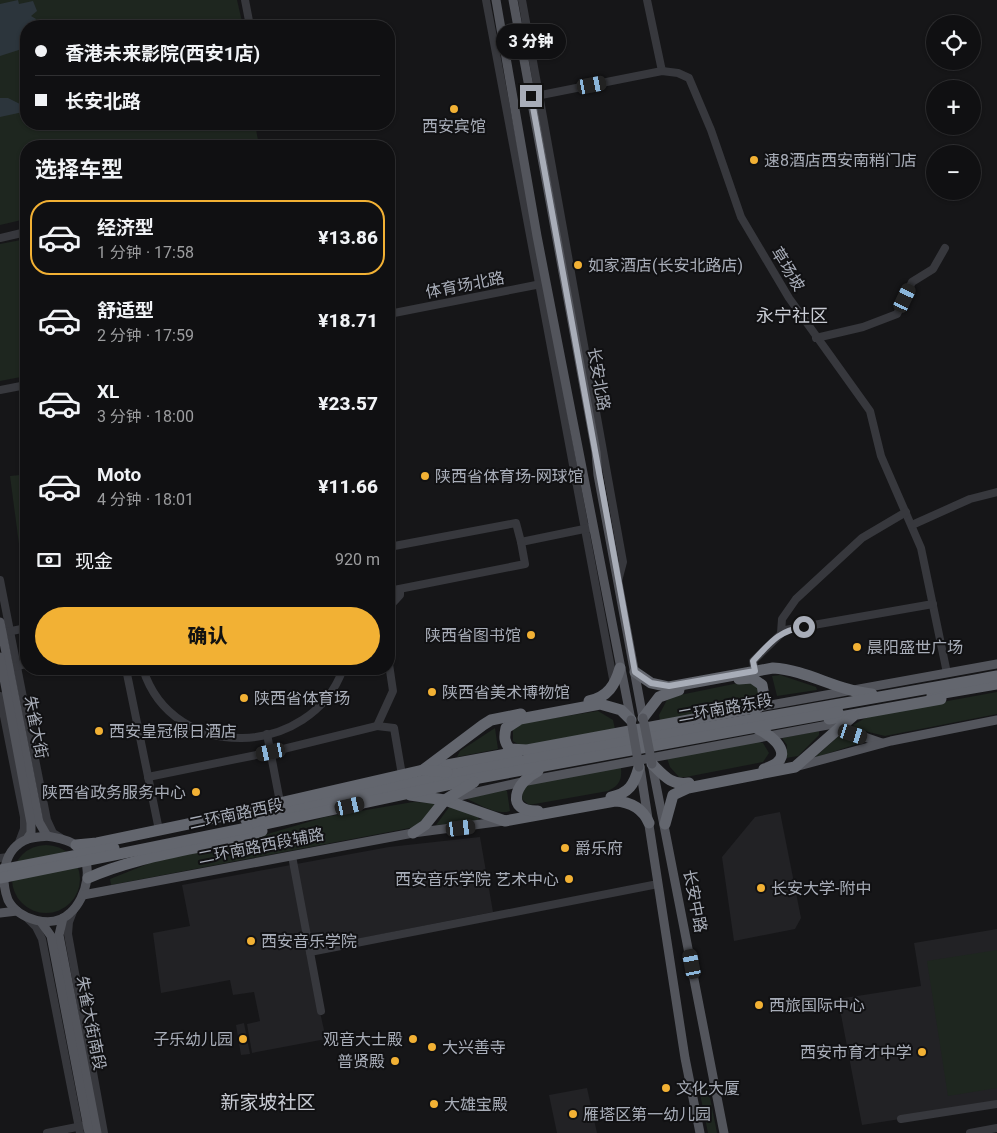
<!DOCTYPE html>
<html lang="zh">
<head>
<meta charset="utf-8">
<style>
	body { margin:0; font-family:Roboto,"Noto Sans SC",sans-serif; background:#19191b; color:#f1f3f6; height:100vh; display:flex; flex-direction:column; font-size:19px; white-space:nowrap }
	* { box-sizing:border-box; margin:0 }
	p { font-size:16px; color:#9c9d9f }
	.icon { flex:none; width:28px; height:28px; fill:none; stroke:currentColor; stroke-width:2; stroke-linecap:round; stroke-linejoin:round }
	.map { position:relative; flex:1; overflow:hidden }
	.sheet { position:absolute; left:20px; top:140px; width:375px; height:535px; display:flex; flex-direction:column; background:#101012; border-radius:20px; box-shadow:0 1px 4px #0004,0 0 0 1px #303032 }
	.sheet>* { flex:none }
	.hud { position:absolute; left:20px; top:20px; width:375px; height:110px; border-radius:20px; box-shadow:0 1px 4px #0004,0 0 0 1px #303032; display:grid; align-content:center; height:110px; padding:0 15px; background:#101012 }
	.controls { position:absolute; left:926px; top:15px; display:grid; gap:10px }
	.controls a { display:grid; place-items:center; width:55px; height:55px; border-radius:50%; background:#101012; box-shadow:0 1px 4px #0004,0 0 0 1px #303032; font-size:25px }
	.end { position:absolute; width:22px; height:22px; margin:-11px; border:6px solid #a8adb8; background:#111; box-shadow:0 0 0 2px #111 }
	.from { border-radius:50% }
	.bubble { position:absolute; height:35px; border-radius:18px; background:#101012; box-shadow:0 1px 4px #0004,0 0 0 1px #303032; font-size:16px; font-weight:800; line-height:35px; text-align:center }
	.car { position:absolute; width:15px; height:30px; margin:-15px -8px; border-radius:6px; box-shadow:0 0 4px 1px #0007; background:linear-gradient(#222 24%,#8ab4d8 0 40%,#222 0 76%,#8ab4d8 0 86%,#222 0) }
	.hud b { display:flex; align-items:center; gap:18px; height:48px; font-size:19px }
	.hud b+b { border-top:1px solid #303032 }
	.hud i { width:12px; height:12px; background:#f1f3f6 }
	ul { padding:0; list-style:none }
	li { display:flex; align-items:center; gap:15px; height:75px; margin:0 10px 8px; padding:0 5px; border:2px solid transparent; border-radius:20px }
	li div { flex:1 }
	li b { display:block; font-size:19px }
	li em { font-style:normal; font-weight:800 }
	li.current { border-color:#f2b134 }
	li>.icon { width:45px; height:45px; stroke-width:1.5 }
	h2 { padding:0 15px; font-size:22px; line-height:60px }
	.pay { display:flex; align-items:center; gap:12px; height:55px; padding:0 15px; font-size:19px }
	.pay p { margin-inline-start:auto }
	.button { display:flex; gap:10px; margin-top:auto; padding:10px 15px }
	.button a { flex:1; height:58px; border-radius:30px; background:#f2b134; color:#111; font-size:20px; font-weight:800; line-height:58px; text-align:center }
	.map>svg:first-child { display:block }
</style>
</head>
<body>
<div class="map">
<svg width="997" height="1133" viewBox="0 0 997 1133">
	<rect width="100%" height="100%" fill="#161618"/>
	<!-- built -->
	<g fill="#222225">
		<polygon points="780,812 801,918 795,929 734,941 722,857 755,817"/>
		<polygon points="480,837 493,912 306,949 326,1039 252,1053 247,1024 260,1021 254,992 233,995 230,980 161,993 153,933 190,926 182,885 389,847"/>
		<polygon points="997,929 997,1104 862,1125 838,999 921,986 914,943"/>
		<polygon points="244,1023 250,1054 241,1055 236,1025"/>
		<polygon points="587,1088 597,1133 557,1133 549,1095"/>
	</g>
	<!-- green -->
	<g fill="#1e261f">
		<polygon points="0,0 237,0 243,26 26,26 26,124 255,124 259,146 26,146 26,219 0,225"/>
		<polygon points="26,239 26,376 0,381 0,244"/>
		<polygon points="26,469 26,597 10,476 20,475"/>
		<polygon points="225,669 262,669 241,673"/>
		<polygon points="780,675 816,687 817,690 777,696 772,676"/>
		<polygon points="748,681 760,689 757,703 660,721 659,715 667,700 680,695"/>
		<polygon points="997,692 997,714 885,736 856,729 853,725 871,715"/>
		<polygon points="598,711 613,720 615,729 521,746 513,741 513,730 523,723"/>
		<polygon points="495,728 498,749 457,757 460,751"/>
		<polygon points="819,731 819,735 798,756 786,758 787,745 782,738"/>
		<polygon points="840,735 863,742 814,758"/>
		<polygon points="756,741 763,743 769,753 763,762 686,777 679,777 670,767 667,758"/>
		<path d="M621,767C622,779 620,785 608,791L529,805L522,799L523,788L528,784Z"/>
		<path d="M504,789L507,791L510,811C497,816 479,804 467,799Z"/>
		<polygon points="413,802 440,803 415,827 111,885 110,879 155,861 223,847 325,817"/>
		<polygon points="450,806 478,816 479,822 436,825"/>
		<circle cx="46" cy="879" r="34"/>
		<polygon points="997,950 997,1088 948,1096 927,961"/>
		<polygon points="708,1087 717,1133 708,1133 699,1089"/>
	</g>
	<!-- water -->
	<g fill="#2c353c">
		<polygon points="18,0 19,4 33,1 37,11 31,16 36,19 34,26 26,26 25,48 0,56 0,4"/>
		<polygon points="0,98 8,98 20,104 25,103 26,107 23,112 0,117"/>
	</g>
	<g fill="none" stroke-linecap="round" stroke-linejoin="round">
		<!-- minor -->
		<g stroke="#37383d" stroke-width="8">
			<polyline points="245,0 250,26"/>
			<polyline points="486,0 614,684"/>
			<polyline points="522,0 623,562 618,581"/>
			<polyline points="647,0 662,71"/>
			<polyline points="531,97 662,71 678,73 689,78 711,130 741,217 789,298 870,411 881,456 921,548 947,673"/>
			<polyline points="0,238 26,232"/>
			<polyline points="389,314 541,284"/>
			<polyline points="816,338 863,327 897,314 912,282 933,269 945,248"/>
			<polyline points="0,390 26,385"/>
			<polyline points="912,525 970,499 997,492"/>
			<polyline points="389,547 516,523 521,542 589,528"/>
			<polyline points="0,580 47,820 53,833 61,838"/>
			<polyline points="389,591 525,564 521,542"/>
			<polyline points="389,607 400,595 400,589"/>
			<polyline points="7,632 26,628"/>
			<polyline points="781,633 782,619 796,599 862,538 906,512"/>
			<polyline points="13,667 26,664"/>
			<polyline points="126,669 159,830"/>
			<path d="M143,669C173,764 311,758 343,669"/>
			<polyline points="755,671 753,661 785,630 933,604"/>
			<polyline points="0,696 24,817 24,829 18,845"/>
			<polyline points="377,726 394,728 402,775"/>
			<polyline points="267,734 280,802"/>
			<polyline points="148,777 271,752 377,726 393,691 389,664"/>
			<polyline points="292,856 321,1011"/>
			<polyline points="0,858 8,857"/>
			<polyline points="74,909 69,922 68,934 104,1133"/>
			<polyline points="26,917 36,927 42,939 80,1133"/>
			<polyline points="310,952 658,884"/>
			<polyline points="901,1119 997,1104"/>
			<polyline points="47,1133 82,1126"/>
			<polyline points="970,1133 997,1128"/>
		</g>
		<!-- major -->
		<g stroke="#53555c" stroke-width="9">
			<polyline points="496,0 537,236 631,720"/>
			<polyline points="513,0 596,452 598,475 643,718"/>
			<polyline points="0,622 39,822 47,836"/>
			<polyline points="0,657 31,823 31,833 27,839"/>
			<polyline points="759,707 997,664"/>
			<polyline points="835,727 882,743"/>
			<polyline points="652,764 724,1133"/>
			<polyline points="640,767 685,1058 700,1133"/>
			<polyline points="795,767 891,741 997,720"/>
			<polyline points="455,797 522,782 844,722"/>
			<path d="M47,836C56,838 68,839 75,845C96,862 87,898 70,913C53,930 18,920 8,900C0,878 3,848 28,839C34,837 41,837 47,836Z"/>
			<polyline points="83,895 413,833 504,821"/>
			<polyline points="0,913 17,911"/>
			<polyline points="63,918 59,935 97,1133"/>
			<polyline points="41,922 51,936 89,1133"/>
		</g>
		<!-- highway -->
		<g stroke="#63666e" stroke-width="11">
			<path d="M635,672L651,683L669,687L773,668C807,670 838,691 872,694"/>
			<polyline points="739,679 752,678 762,685 764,696 755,711"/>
			<polyline points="932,695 997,684"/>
			<path d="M589,701C608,697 615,685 620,668"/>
			<polyline points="643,718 659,697 679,690"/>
			<polyline points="829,719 941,699"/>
			<path d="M631,720L621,710L600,704L520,719L506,728C504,737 504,742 510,749L527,750L759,707"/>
			<path d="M756,728C776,737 798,759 764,769"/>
			<path d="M652,764C664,776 672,786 689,783"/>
			<polyline points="436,767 518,752"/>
			<polyline points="423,770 483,725 491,720 521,714"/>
			<path d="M410,795L445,800L505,821L615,801C631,802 643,809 649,823"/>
			<path d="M611,797C629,793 634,785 639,767"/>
			<path d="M538,811C504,812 515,782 538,771"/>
			<path d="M246,820C494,760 746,722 997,676"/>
			<polyline points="665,824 673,795 688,788 795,767 853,716"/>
			<polyline points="247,828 479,778 838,712"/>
			<polyline points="413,833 425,825 445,800 474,782"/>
			<polyline points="76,845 97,843 188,824 423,770 447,772"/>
			<path d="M88,878C144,853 204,850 262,831"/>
		</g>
		<!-- major-bridge -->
		<g stroke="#53555c" stroke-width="9">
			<polyline points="643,718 652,764"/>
			<polyline points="631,720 639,767"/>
		</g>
		<!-- highway-bridge -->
		<g stroke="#63666e" stroke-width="11">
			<polyline points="0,870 114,848"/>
			<polyline points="0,878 247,828"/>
		</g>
	</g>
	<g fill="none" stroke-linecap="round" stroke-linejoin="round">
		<!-- route -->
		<path stroke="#a8adb8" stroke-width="6" d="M531,96L635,672L651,683L669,686L755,671L753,661C771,642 778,631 804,627"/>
	</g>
	<!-- markers -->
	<g fill="#f2b134" stroke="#111113" stroke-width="2">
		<circle cx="454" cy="109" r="5"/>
		<circle cx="754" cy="160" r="5"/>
		<circle cx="578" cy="265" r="5"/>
		<circle cx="425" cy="476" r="5"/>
		<circle cx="531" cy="635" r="5"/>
		<circle cx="857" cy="647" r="5"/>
		<circle cx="432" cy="692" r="5"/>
		<circle cx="244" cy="698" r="5"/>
		<circle cx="99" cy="731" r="5"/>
		<circle cx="196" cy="792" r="5"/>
		<circle cx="565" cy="848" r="5"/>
		<circle cx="569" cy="879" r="5"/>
		<circle cx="761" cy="888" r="5"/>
		<circle cx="251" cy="941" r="5"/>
		<circle cx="759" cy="1005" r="5"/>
		<circle cx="243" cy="1039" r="5"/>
		<circle cx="413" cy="1039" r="5"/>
		<circle cx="432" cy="1047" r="5"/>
		<circle cx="922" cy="1052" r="5"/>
		<circle cx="395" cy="1061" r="5"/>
		<circle cx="666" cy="1088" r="5"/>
		<circle cx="434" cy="1104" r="5"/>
		<circle cx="573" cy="1114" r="5"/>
	</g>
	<g text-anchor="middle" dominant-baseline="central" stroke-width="4" stroke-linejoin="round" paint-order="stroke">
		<!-- poi labels -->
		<g font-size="16" fill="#a8adb8" stroke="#111113" text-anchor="start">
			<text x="454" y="126" text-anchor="middle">西安宾馆</text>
			<text x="764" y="160">速8酒店西安南稍门店</text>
			<text x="588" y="265">如家酒店(长安北路店)</text>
			<text x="435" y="476">陕西省体育场-网球馆</text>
			<text x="521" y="635" text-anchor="end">陕西省图书馆</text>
			<text x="867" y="647">晨阳盛世广场</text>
			<text x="442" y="692">陕西省美术博物馆</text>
			<text x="254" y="698">陕西省体育场</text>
			<text x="109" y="731">西安皇冠假日酒店</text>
			<text x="186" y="792" text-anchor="end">陕西省政务服务中心</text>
			<text x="575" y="848">爵乐府</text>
			<text x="559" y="879" text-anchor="end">西安音乐学院 艺术中心</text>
			<text x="771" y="888">长安大学-附中</text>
			<text x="261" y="941">西安音乐学院</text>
			<text x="769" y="1005">西旅国际中心</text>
			<text x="233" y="1039" text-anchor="end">子乐幼儿园</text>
			<text x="403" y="1039" text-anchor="end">观音大士殿</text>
			<text x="442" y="1047">大兴善寺</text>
			<text x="912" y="1052" text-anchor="end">西安市育才中学</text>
			<text x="385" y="1061" text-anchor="end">普贤殿</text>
			<text x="676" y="1088">文化大厦</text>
			<text x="444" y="1104">大雄宝殿</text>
			<text x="583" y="1114">雁塔区第一幼儿园</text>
		</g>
		<!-- street labels -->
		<g font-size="16" fill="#a8adb8" stroke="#111113">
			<text transform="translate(788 269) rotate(58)">草场坡</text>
			<text transform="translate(465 285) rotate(-11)">体育场北路</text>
			<text transform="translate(599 379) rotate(80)">长安北路</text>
			<text transform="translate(725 708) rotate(-10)">二环南路东段</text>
			<text transform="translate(36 727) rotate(79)">朱雀大街</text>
			<text transform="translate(236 814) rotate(-12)">二环南路西段</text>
			<text transform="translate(261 846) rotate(-11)">二环南路西段辅路</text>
			<text transform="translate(695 901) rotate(79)">长安中路</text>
			<text transform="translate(91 1023) rotate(79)">朱雀大街南段</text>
		</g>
		<!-- neighbourhood labels -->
		<g font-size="18" fill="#c9ccd4" stroke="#111113">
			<text x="792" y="315">永宁社区</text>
		</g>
		<!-- quarter labels -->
		<g font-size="19" fill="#c9ccd4" stroke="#111113">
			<text x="268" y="1102">新家坡社区</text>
		</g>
	</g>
</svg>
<div class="controls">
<a><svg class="icon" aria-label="locate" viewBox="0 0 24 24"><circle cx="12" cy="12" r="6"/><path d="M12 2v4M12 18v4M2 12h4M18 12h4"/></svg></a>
<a>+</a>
<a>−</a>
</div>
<i class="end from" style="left:804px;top:627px"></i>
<i class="end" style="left:531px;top:96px"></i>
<div class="bubble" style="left:496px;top:24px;width:70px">3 分钟</div>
<i class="car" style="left:592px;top:85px;rotate:79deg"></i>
<i class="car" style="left:905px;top:298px;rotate:25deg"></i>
<i class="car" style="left:853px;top:734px;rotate:108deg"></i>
<i class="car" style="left:271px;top:752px;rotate:258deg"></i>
<i class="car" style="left:350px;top:806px;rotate:77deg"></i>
<i class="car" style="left:461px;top:828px;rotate:83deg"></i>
<i class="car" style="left:692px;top:964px;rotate:349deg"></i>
<div class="hud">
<b><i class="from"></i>香港未来影院(西安1店)</b>
<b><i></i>长安北路</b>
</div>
<section class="sheet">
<h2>选择车型</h2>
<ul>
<li class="current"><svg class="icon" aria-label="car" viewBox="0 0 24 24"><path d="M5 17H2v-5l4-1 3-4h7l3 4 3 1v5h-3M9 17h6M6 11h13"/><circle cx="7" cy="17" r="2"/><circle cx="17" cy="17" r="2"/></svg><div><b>经济型</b><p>1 分钟 · 17:58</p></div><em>¥13.86</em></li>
<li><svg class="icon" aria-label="car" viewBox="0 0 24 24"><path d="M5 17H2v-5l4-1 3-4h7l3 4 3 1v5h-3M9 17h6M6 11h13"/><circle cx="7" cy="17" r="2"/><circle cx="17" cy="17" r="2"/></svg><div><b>舒适型</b><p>2 分钟 · 17:59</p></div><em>¥18.71</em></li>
<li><svg class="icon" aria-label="car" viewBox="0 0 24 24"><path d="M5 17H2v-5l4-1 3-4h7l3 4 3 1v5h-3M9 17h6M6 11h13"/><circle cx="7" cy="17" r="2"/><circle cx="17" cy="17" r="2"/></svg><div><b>XL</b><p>3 分钟 · 18:00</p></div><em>¥23.57</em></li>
<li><svg class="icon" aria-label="car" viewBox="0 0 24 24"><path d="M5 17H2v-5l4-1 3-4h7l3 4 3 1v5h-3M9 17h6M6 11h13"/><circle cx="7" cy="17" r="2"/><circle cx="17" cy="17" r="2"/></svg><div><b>Moto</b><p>4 分钟 · 18:01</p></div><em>¥11.66</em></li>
</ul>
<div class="pay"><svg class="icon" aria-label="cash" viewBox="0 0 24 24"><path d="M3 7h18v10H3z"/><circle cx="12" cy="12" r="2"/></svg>现金<p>920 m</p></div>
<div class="button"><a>确认</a></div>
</section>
</div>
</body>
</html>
